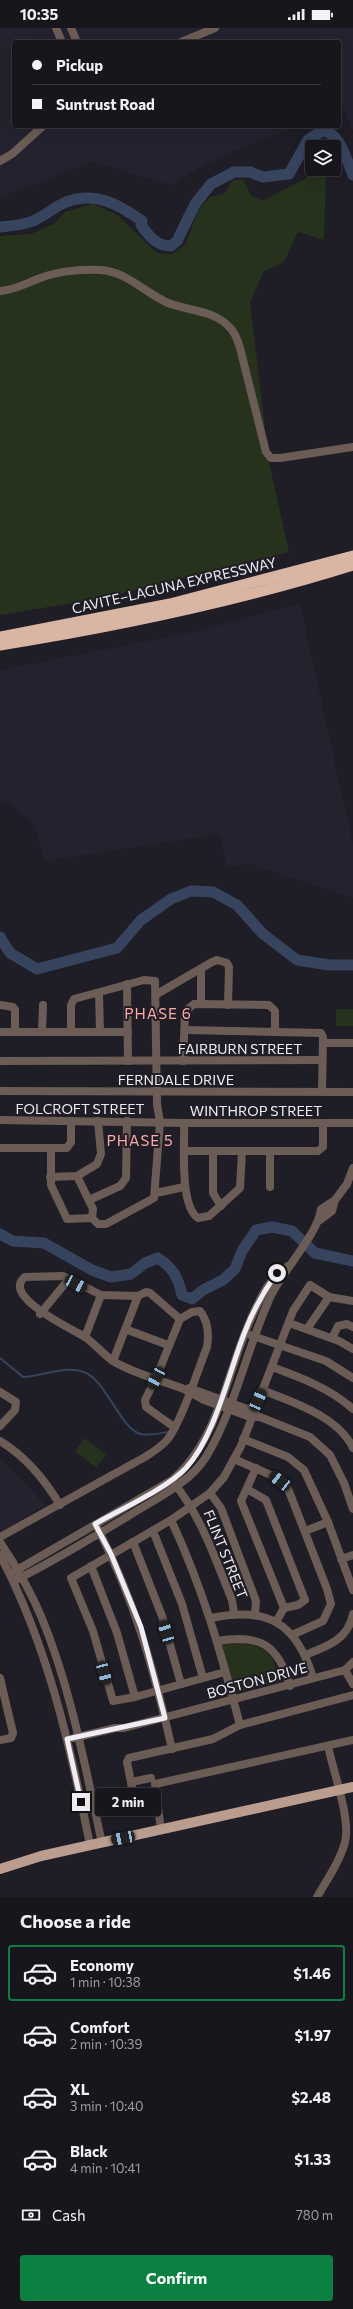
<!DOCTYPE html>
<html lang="en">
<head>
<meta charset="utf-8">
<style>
	body { margin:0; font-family:Commissioner,sans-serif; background:#201f25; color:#f1f3f6; height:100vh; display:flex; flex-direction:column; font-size:15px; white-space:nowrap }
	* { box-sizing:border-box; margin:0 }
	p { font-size:13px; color:#9e9fa3 }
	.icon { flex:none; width:22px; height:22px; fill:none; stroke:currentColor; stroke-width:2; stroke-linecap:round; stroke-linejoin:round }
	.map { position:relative; height:1869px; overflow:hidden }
	.sheet { display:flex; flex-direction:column; background:#17161c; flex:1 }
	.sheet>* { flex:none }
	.top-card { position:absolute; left:12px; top:12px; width:329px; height:88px; border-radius:4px; box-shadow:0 4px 16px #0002,0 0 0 1px #36353b; display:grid; align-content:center; height:88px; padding:0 20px; background:#17161c }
	.controls { position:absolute; left:305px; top:112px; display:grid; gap:8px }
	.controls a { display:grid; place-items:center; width:36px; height:36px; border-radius:4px; background:#17161c; box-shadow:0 4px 16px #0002,0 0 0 1px #36353b; font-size:20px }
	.end { position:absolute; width:18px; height:18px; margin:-9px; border:5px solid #efedf3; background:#111; box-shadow:0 0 0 2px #111 }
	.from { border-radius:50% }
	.bubble { position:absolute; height:28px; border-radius:4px; background:#17161c; box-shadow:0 4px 16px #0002,0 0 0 1px #36353b; font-size:13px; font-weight:700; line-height:28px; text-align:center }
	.car { position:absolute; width:12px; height:24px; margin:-12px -6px; border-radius:5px; box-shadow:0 0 3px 1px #0007; background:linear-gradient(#222 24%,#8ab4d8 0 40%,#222 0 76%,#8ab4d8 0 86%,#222 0) }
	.top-card b { display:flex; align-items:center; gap:14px; height:38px; font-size:15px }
	.top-card b+b { border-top:1px solid #36353b }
	.top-card i { width:10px; height:10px; background:#f1f3f6 }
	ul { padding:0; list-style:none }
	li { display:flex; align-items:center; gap:12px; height:56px; margin:0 8px 6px; padding:0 12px; border:2px solid transparent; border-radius:4px }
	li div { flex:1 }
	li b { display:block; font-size:15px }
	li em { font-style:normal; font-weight:700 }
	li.active { border-color:#0b8043 }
	li>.icon { width:36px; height:36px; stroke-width:1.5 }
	h2 { padding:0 20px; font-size:18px; line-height:48px }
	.pay { display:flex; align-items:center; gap:10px; height:44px; padding:0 20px; font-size:15px }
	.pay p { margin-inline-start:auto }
	.action { display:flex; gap:8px; margin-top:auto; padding:8px 20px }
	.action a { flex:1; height:46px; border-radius:4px; background:#0b8043; color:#fff; font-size:16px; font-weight:700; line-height:46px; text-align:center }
	.status { display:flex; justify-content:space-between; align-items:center; height:28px; padding:0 20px; background:#17161c; direction:ltr }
	.status svg { height:11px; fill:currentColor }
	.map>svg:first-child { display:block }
</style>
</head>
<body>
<div class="status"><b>10:35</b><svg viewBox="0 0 49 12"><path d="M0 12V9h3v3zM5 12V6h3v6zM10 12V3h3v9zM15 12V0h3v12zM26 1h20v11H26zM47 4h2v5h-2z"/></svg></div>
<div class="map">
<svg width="353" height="1869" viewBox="0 0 353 1869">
	<rect width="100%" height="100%" fill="#1f1d25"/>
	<!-- built -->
	<g fill="#252230">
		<polygon points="0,0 353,0 353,103 344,81 339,83 339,14 14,14 14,98 299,98 219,129 170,157 93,134 0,169"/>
		<polygon points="300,576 353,817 353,870 249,836 226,839 220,806 44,833 36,799 12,776 0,772 0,642 184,606"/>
		<polygon points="0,1430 45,1477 0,1504"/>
	</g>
	<!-- green -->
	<g fill="#27321d">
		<polygon points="315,141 326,149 324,212 298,204 284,234 264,243 250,274 269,434 289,524 103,570 0,587 0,208 31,206 54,196 65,184 92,176 116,186 157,225 172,226 185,217 199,181 210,169 224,166 232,153 243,151 251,167 262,173 305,151"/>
		<rect x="336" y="981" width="17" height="17"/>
		<polygon points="85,1410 106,1427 96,1440 75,1423"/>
		<path d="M239,1614C271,1620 270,1624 281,1653L235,1665L222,1616Z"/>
	</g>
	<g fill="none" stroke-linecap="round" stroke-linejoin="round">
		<!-- stream -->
		<path stroke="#36445e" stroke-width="2" d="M0,1330L23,1349C43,1348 64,1337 84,1344C106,1352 121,1402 141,1406C149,1408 160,1405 169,1404"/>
		<!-- river -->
		<g stroke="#36445e" stroke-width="11">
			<path d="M0,199C11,198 23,197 33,193C45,188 54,179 66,174C96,163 118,176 142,193L141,197C149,208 156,218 171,218L177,213L195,176L211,156L234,144H250L263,149L289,146L308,112L322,103C340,103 347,134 353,147"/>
			<polyline points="0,909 10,925 37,941 117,920 141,892 171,871 191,863 213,864 237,877 262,905 297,932 329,937 353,937"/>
			<path d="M0,1206L13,1213L44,1215L92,1242L111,1249L131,1246L145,1235L158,1230C173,1240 178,1249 182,1267L192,1271L203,1262L223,1252L235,1241L242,1223L256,1202L272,1199L292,1203L315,1225L353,1233"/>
		</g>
		<!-- minor -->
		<g stroke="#6b5d56" stroke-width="8">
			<polyline points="56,0 62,14"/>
			<polyline points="71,0 77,14"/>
			<polyline points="181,14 215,0"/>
			<polyline points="0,133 12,126 43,98"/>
			<path d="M0,263C16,262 28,254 43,249C60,243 83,241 100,242C126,243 145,265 168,275C186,282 209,282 225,295C234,302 237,310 240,320L266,424L271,430H280L353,419"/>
			<polyline points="201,941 201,976"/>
			<polyline points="127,956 128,1033"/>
			<polyline points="99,965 100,1004"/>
			<polyline points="157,966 212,934 217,932 227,935 229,939 228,977"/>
			<polyline points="0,977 13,979 15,982 15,1004"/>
			<polyline points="185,1002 321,1005 323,1009 322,1063"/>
			<polyline points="0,1004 128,1004"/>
			<polyline points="42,1004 43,977"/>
			<polyline points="323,1015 353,1015"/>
			<polyline points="0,1033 322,1032"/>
			<polyline points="183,1033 185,987 187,982 194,976 269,977 275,983 275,1004"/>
			<polyline points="0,1063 353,1064"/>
			<polyline points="0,1092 184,1095 353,1095"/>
			<path d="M184,1095C185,1116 179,1177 198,1190L209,1188L240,1160L242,1123"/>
			<polyline points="0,1120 67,1120 71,1114 71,1093"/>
			<polyline points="51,1121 51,1157 67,1191 92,1190 98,1196 106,1196 154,1170 160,1094 157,1076 155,953 144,952 74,971 71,977 71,1004"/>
			<polyline points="185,1123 318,1123 323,1119 323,1095"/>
			<polyline points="213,1123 213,1165 221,1178"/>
			<polyline points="270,1123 270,1159"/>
			<polyline points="77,1148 93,1181 92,1190"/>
			<polyline points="50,1149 77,1148 97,1136 101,1126 98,1093"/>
			<polyline points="156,1165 184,1159"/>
			<polyline points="89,1172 120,1158 126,1150 127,1093"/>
			<polyline points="320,1192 332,1183 335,1172 347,1156 353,1140"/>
			<polyline points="40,1286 68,1252"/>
			<polyline points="289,1295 339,1313 353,1321"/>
			<polyline points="125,1301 168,1317"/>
			<polyline points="307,1301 329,1269"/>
			<polyline points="250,1307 326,1333 353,1350"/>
			<polyline points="85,1309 101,1267"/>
			<polyline points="332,1310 338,1298 347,1296 353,1299"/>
			<polyline points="113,1333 138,1268"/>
			<path d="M272,1339C302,1350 329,1360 353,1381"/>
			<polyline points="189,1360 253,1383 256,1386"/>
			<path d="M262,1362C292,1374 338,1388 353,1420"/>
			<polyline points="0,1364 16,1374 15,1382 0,1398"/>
			<polyline points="174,1399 146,1379 145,1372 156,1350 180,1291"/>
			<polyline points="243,1411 288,1429 304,1442 328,1494 353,1562"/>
			<path d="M0,1413C25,1428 45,1452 60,1477"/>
			<polyline points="234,1431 273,1448 287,1458 327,1561 331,1576 323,1593 292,1607"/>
			<polyline points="256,1440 241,1473 284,1580 276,1594"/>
			<path d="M173,1454C202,1489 215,1531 232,1572L234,1585"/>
			<polyline points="247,1461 266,1472 305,1572 298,1577 284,1580"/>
			<polyline points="210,1465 221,1480 256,1573 255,1586"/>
			<path d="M171,1492C203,1560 221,1625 240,1697"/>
			<path d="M98,1501C135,1573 154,1642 172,1721"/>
			<polyline points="153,1503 182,1576 203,1650"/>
			<polyline points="305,1503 328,1494"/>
			<path d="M0,1509L145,1429C153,1424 161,1419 167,1412C181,1395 198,1342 207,1319C209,1307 208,1293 200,1283L192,1284L180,1291L150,1265L146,1264L138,1268L101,1267L63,1248L25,1249C0,1268 74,1302 85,1309C95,1316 103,1326 113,1333C134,1346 161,1352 184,1361L204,1372L250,1389H260L310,1409L330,1427L344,1455L353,1481"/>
			<path d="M0,1514C16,1538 30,1562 41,1588C71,1660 85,1739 102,1815"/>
			<polyline points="133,1514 162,1588 181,1656"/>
			<path d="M0,1527C48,1618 70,1717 90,1817"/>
			<polyline points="341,1531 353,1527"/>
			<polyline points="91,1538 117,1605 135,1669"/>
			<path d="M10,1546L172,1452C220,1411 227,1341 253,1286C262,1267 270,1249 288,1238"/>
			<path d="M14,1553C54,1533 92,1510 130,1487C155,1471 189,1456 206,1429C235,1381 246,1323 269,1272C280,1245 318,1207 321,1181L335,1172"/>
			<path d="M211,1590C267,1578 297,1595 313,1650"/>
			<path d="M217,1613C260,1606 278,1616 290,1658"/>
			<path d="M305,1627C326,1619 348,1612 353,1586"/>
			<polyline points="345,1642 353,1656"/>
			<polyline points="225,1644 135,1669 113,1673 93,1603 71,1550 171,1492 210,1465 224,1449 241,1418 293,1283 310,1257 329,1269 353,1273"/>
			<polyline points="0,1650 13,1705 11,1710 0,1712"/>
			<polyline points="74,1710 115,1700 124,1700 345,1642 353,1634"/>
			<polyline points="131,1754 151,1750"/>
			<polyline points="150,1773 138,1776 135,1775 127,1734 129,1730 213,1711 240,1697 353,1667"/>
			<polyline points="161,1802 155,1756 353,1712"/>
			<path d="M317,1869C327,1852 340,1833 345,1814C351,1791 333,1743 328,1718"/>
		</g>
		<!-- major -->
		<polyline stroke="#ba9d8e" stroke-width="10" points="0,1841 41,1828 353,1759"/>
		<!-- highway -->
		<g stroke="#d9b6a4" stroke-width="11">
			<polyline points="0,609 170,576 353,528"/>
			<path d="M0,617C119,598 238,573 353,537"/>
		</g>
	</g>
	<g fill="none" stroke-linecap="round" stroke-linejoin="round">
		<!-- route -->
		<path stroke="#efedf3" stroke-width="5" d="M81,1774L67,1711L165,1690L141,1599L111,1526L95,1496C121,1481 166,1461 186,1440C215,1408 228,1347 244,1306C252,1285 263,1264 277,1245"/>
	</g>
	<g text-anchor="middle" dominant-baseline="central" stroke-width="4" stroke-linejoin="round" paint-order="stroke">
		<!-- street labels -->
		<g font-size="14" fill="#efedf3" stroke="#1f1d25">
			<text transform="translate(174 557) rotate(-13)">CAVITE–LAGUNA EXPRESSWAY</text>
			<text x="240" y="1020">FAIRBURN STREET</text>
			<text x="176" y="1051">FERNDALE DRIVE</text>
			<text x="80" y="1080">FOLCROFT STREET</text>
			<text x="256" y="1082">WINTHROP STREET</text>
			<text transform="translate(226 1526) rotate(68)">FLINT STREET</text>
			<text transform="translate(257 1652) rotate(-15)">BOSTON DRIVE</text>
		</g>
		<!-- neighbourhood labels -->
		<g font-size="15" letter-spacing="1" fill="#ffaaa7" stroke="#1f1d25">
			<text x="158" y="985">PHASE 6</text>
			<text x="140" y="1112">PHASE 5</text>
		</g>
	</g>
</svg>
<div class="controls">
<a><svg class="icon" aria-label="layers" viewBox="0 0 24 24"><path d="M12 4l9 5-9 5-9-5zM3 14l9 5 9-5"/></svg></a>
</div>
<i class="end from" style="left:277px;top:1245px"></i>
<i class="end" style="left:81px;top:1774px"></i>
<div class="bubble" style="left:95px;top:1760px;width:66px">2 min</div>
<i class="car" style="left:76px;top:1256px;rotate:118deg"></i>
<i class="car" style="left:156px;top:1350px;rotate:209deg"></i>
<i class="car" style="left:258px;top:1372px;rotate:24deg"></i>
<i class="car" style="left:280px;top:1453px;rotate:308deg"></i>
<i class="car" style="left:166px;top:1604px;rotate:343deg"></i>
<i class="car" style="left:104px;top:1645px;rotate:165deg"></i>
<i class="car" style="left:123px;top:1810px;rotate:259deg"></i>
<div class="top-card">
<b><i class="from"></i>Pickup</b>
<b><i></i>Suntrust Road</b>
</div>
</div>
<section class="sheet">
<h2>Choose a ride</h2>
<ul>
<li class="active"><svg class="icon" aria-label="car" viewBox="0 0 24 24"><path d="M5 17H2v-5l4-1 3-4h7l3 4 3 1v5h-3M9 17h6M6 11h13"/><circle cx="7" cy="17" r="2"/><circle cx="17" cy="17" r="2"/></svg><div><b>Economy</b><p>1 min · 10:38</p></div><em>$1.46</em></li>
<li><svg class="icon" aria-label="car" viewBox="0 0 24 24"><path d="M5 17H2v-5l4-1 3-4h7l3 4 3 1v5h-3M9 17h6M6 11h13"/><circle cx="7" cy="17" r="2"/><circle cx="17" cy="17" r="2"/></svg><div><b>Comfort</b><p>2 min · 10:39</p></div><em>$1.97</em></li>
<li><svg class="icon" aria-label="car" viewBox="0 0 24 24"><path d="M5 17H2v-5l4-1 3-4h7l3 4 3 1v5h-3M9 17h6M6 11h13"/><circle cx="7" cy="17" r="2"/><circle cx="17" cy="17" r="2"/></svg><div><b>XL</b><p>3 min · 10:40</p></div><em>$2.48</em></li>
<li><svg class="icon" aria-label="car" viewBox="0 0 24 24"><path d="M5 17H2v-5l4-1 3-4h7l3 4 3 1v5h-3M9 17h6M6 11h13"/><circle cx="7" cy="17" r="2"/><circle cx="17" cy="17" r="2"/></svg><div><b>Black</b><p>4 min · 10:41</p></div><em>$1.33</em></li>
</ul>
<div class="pay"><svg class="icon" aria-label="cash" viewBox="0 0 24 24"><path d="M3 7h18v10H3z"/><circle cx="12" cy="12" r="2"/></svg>Cash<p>780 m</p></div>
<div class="action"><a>Confirm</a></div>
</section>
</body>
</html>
